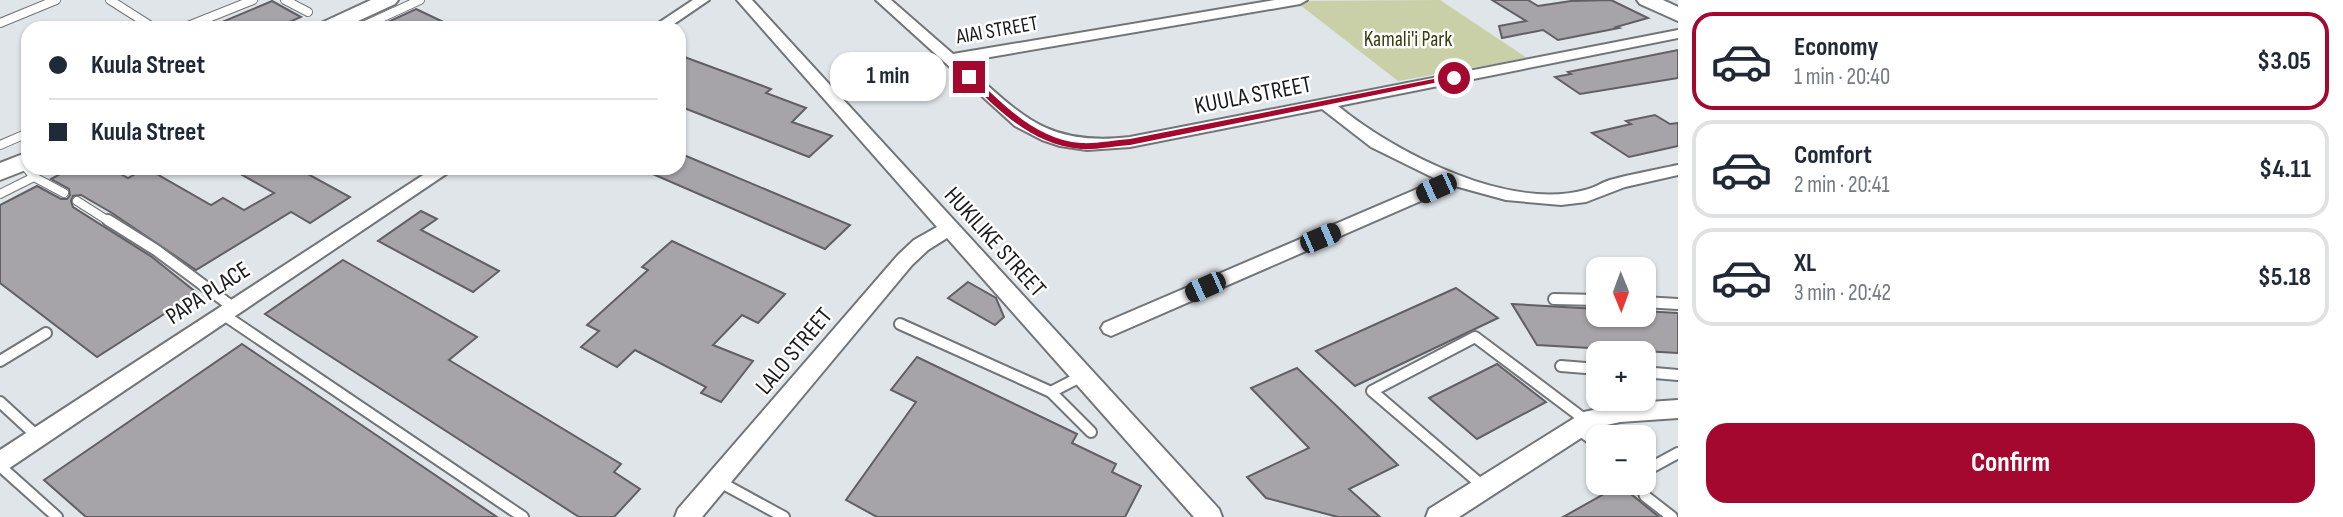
<!DOCTYPE html>
<html lang="en">
<head>
<meta charset="utf-8">
<style>
	body { margin:0; font-family:"Sofia Sans Condensed",sans-serif; background:#f6f6f7; color:#1f2937; height:100vh; display:flex; flex-direction:column; font-size:26px; white-space:nowrap }
	* { box-sizing:border-box; margin:0 }
	p { font-size:23px; color:#747a83 }
	.icon { flex:none; width:38px; height:38px; fill:none; stroke:currentColor; stroke-width:2; stroke-linecap:round; stroke-linejoin:round }
	.map { position:relative; flex:1; overflow:hidden }
	.panel { display:flex; flex-direction:column; background:#fff; width:665px }
	.panel>* { flex:none }
	.guide { position:absolute; left:21px; top:21px; width:665px; height:154px; border-radius:21px; box-shadow:0 2px 5px #0004; display:grid; align-content:center; height:154px; padding:0 28px; background:#fff }
	.needle { width:46px; rotate:179deg }
	.fabs { position:absolute; left:1586px; top:257px; display:grid; gap:14px }
	.fabs a { display:grid; place-items:center; width:70px; height:70px; border-radius:14px; background:#fff; box-shadow:0 2px 5px #0004; font-size:35px }
	.end { position:absolute; width:32px; height:32px; margin:-16px; border:9px solid #a5082e; background:#fff; box-shadow:0 0 0 4px #fff }
	.from { border-radius:50% }
	.bubble { position:absolute; height:49px; border-radius:21px; background:#fff; box-shadow:0 2px 5px #0004; font-size:23px; font-weight:700; line-height:49px; text-align:center }
	.car { position:absolute; width:21px; height:42px; margin:-21px -10px; border-radius:9px; box-shadow:0 0 5px 2px #0007; background:linear-gradient(#222 24%,#8ab4d8 0 40%,#222 0 76%,#8ab4d8 0 86%,#222 0) }
	.guide b { display:flex; align-items:center; gap:24px; height:66px; font-size:26px }
	.guide b+b { border-top:2px solid #e0e1e3 }
	.guide i { width:18px; height:18px; background:#1f2937 }
	ul { padding:12px 0 0; list-style:none }
	li { display:flex; align-items:center; gap:21px; height:98px; margin:0 14px 10px; padding:0 14px; border:4px solid #e0e1e3; border-radius:21px }
	li div { flex:1 }
	li b { display:block; font-size:26px }
	li em { font-style:normal; font-weight:700 }
	li.current { border-color:#a5082e }
	li>.icon { width:63px; height:63px; stroke-width:1.5 }
	.action { display:flex; gap:14px; margin-top:auto; padding:14px 28px }
	.action a { flex:1; height:80px; border-radius:21px; background:#a5082e; color:#fff; font-size:28px; font-weight:700; line-height:80px; text-align:center }
	main { display:flex; flex:1; min-height:0 }
	.map>svg:first-child { display:block }
</style>
</head>
<body>
<main>
<div class="map">
<svg width="1678" height="517" viewBox="0 0 1678 517">
	<rect width="100%" height="100%" fill="#e0e5e9"/>
	<!-- green -->
	<polygon fill="#c9d0a8" points="1440,0 1527,58 1398,81 1295,1"/>
	<!-- building -->
	<g fill="#a7a4a9" stroke="#615f63" stroke-width="2">
		<polygon points="1492,0 1528,0 1538,6 1571,1 1611,0 1648,18 1616,27 1619,28 1558,40 1543,30 1502,38 1499,26 1526,21"/>
		<polygon points="272,1 301,17 276,28 208,28"/>
		<polygon points="416,9 456,28 375,28"/>
		<polygon points="1678,50 1678,78 1580,94 1555,77 1571,74 1568,72"/>
		<polygon points="679,55 771,89 766,93 806,108 792,122 832,136 809,157 679,106"/>
		<polygon points="1655,115 1670,124 1678,123 1678,146 1629,157 1592,133 1631,124 1626,121"/>
		<polygon points="679,153 850,225 825,249 639,168 679,168"/>
		<polygon points="71,168 110,168 128,178 146,168 211,205 223,198 244,210 274,193 230,168 297,168 350,197 310,223 291,212 196,270 112,213 81,195 73,196 71,201 73,207 152,257 197,293 97,357 0,283 0,205 37,186 61,199 67,199 70,195 69,189 51,179"/>
		<polygon points="421,211 437,219 421,230 499,271 473,292 378,241"/>
		<polygon points="672,241 785,294 758,323 742,315 713,345 753,361 721,402 701,393 706,387 635,350 617,367 581,347 599,331 587,325 648,270 642,267"/>
		<polygon points="343,260 477,337 449,360 621,464 614,472 640,489 614,517 579,517 265,314"/>
		<polygon points="968,282 996,298 1004,317 995,325 948,298"/>
		<polygon points="1456,288 1498,318 1355,386 1316,351"/>
		<polygon points="1512,304 1598,309 1598,315 1643,315 1643,311 1678,313 1678,353 1537,345"/>
		<polygon points="242,344 497,517 86,517 44,480"/>
		<polygon points="917,357 1077,434 1072,443 1116,464 1112,472 1141,486 1125,517 877,517 846,500 916,402 891,390"/>
		<polygon points="1497,364 1546,402 1477,439 1429,398"/>
		<polygon points="1297,368 1398,465 1349,489 1380,517 1338,517 1266,498 1247,477 1309,448 1251,388"/>
		<polygon points="1620,485 1659,517 1563,517"/>
	</g>
	<g fill="none" stroke-linecap="round" stroke-linejoin="round">
		<defs>
			<g id="service-far1">
				<polyline points="110,0 154,28"/>
				<polyline points="285,0 308,12"/>
				<polyline points="0,23 56,0"/>
				<polyline points="183,28 253,0"/>
				<polyline points="359,28 420,0"/>
				<polyline points="0,145 28,133"/>
				<polyline points="34,177 64,193"/>
				<polyline points="0,194 34,177 22,163"/>
				<polyline points="77,201 110,222"/>
			</g>
			<g id="service">
				<polyline points="108,220 156,250 234,308"/>
				<polyline points="1554,299 1598,300"/>
				<polyline points="1643,302 1678,304"/>
				<polyline points="224,315 523,517"/>
				<polyline points="900,324 1051,392 1082,376"/>
				<polyline points="0,361 46,333"/>
				<polyline points="1561,366 1598,369"/>
				<polyline points="1643,372 1678,375"/>
				<polyline points="1051,392 1091,432"/>
				<polyline points="0,402 38,437"/>
				<polyline points="1578,429 1598,444"/>
				<polyline points="0,466 57,517"/>
				<polyline points="1643,472 1678,453"/>
				<polyline points="718,481 784,517"/>
				<polyline points="1641,483 1645,496 1672,517"/>
				<polyline points="1484,487 1372,391 1475,337 1588,422"/>
			</g>
			<g id="minor">
				<polygon points="693,0 709,0 668,28 651,28"/>
				<polygon points="737,0 752,0 1219,509 1222,517 1194,517 947,238 928,250 912,265 702,517 675,517 678,509 898,255 914,240 937,227"/>
				<path d="M876,0H891L953,54L1275,0H1307L1300,4L961,62C1021,114 1044,147 1130,137L1678,30V38L1338,106C1395,153 1509,211 1585,190C1594,188 1601,183 1610,180C1632,174 1655,170 1678,165V175L1625,187L1586,202L1561,205L1506,200L1455,186L1111,336L1104,333L1101,328L1104,323L1438,180L1371,147L1322,109L1130,147L1087,150L1060,146L1042,140L1015,126Z"/>
				<polygon points="434,168 455,168 8,469 0,472 0,450"/>
				<polygon points="1678,400 1678,418 1620,422 1598,427 1459,517 1426,517 1429,509 1584,412 1620,404"/>
			</g>
			<g id="secondary">
				<polygon points="371,0 398,0 395,4 343,28 316,28 319,24"/>
				<polygon points="1637,0 1663,0 1678,7 1678,21 1640,4"/>
				<polygon points="28,152 28,168 31,168 0,180 0,163"/>
			</g>
		</defs>
		<!-- service-far1 casing -->
		<use href="#service-far1" stroke="#717578" stroke-width="10"/>
		<!-- service casing -->
		<use href="#service" stroke="#717578" stroke-width="14"/>
		<!-- minor casing -->
		<use href="#minor" stroke="#717578" stroke-width="4"/>
		<!-- secondary casing -->
		<use href="#secondary" stroke="#717578" stroke-width="4"/>
		<!-- service-far1 -->
		<use href="#service-far1" stroke="#fff" stroke-width="8"/>
		<!-- service -->
		<use href="#service" stroke="#fff" stroke-width="10"/>
		<!-- minor -->
		<use href="#minor" fill="#fff" fill-rule="evenodd"/>
		<!-- secondary -->
		<use href="#secondary" fill="#fff" fill-rule="evenodd"/>
	</g>
	<!-- route -->
	<path fill="#a5082e" d="M966,75H972C1003,104 1036,140 1081,143C1096,144 1114,140 1130,139L1454,75L1458,78L1130,145C1114,146 1096,150 1081,149C1032,145 999,110 966,79Z"/>
	<g text-anchor="middle" dominant-baseline="central" stroke-width="5" stroke-linejoin="round" paint-order="stroke">
		<!-- far-street labels -->
		<g font-size="21" fill="#18191b" stroke="#fff">
			<text transform="translate(997 30) rotate(-10)">AIAI STREET</text>
		</g>
		<!-- far-park labels -->
		<g font-size="21" fill="#373d0b" stroke="#fff">
			<text x="1408" y="39">Kamali'i Park</text>
		</g>
		<!-- street labels -->
		<g font-size="24" fill="#18191b" stroke="#fff">
			<text transform="translate(1253 95) rotate(-11)">KUULA STREET</text>
			<text transform="translate(995 242) rotate(48)">HUKILIKE STREET</text>
			<text transform="translate(208 293) rotate(-33)">PAPA PLACE</text>
			<text transform="translate(794 351) rotate(-50)">LALO STREET</text>
		</g>
	</g>
</svg>
<div class="fabs">
<a><svg class="needle" viewBox="-14 -14 28 28"><path d="M0-13l5 13h-10z" fill="#e53935"/><path d="M0 13l5-13h-10z" fill="#747a83"/></svg></a>
<a>+</a>
<a>−</a>
</div>
<i class="end from" style="left:1454px;top:78px"></i>
<i class="end" style="left:969px;top:77px"></i>
<div class="bubble" style="left:830px;top:52px;width:116px">1 min</div>
<i class="car" style="left:1436px;top:188px;rotate:246deg"></i>
<i class="car" style="left:1320px;top:238px;rotate:67deg"></i>
<i class="car" style="left:1205px;top:287px;rotate:246deg"></i>
<div class="guide">
<b><i class="from"></i>Kuula Street</b>
<b><i></i>Kuula Street</b>
</div>
</div>
<section class="panel">
<ul>
<li class="current"><svg class="icon" aria-label="car" viewBox="0 0 24 24"><path d="M5 17H2v-5l4-1 3-4h7l3 4 3 1v5h-3M9 17h6M6 11h13"/><circle cx="7" cy="17" r="2"/><circle cx="17" cy="17" r="2"/></svg><div><b>Economy</b><p>1 min · 20:40</p></div><em>$3.05</em></li>
<li><svg class="icon" aria-label="car" viewBox="0 0 24 24"><path d="M5 17H2v-5l4-1 3-4h7l3 4 3 1v5h-3M9 17h6M6 11h13"/><circle cx="7" cy="17" r="2"/><circle cx="17" cy="17" r="2"/></svg><div><b>Comfort</b><p>2 min · 20:41</p></div><em>$4.11</em></li>
<li><svg class="icon" aria-label="car" viewBox="0 0 24 24"><path d="M5 17H2v-5l4-1 3-4h7l3 4 3 1v5h-3M9 17h6M6 11h13"/><circle cx="7" cy="17" r="2"/><circle cx="17" cy="17" r="2"/></svg><div><b>XL</b><p>3 min · 20:42</p></div><em>$5.18</em></li>
</ul>
<div class="action"><a>Confirm</a></div>
</section>
</main>
</body>
</html>
